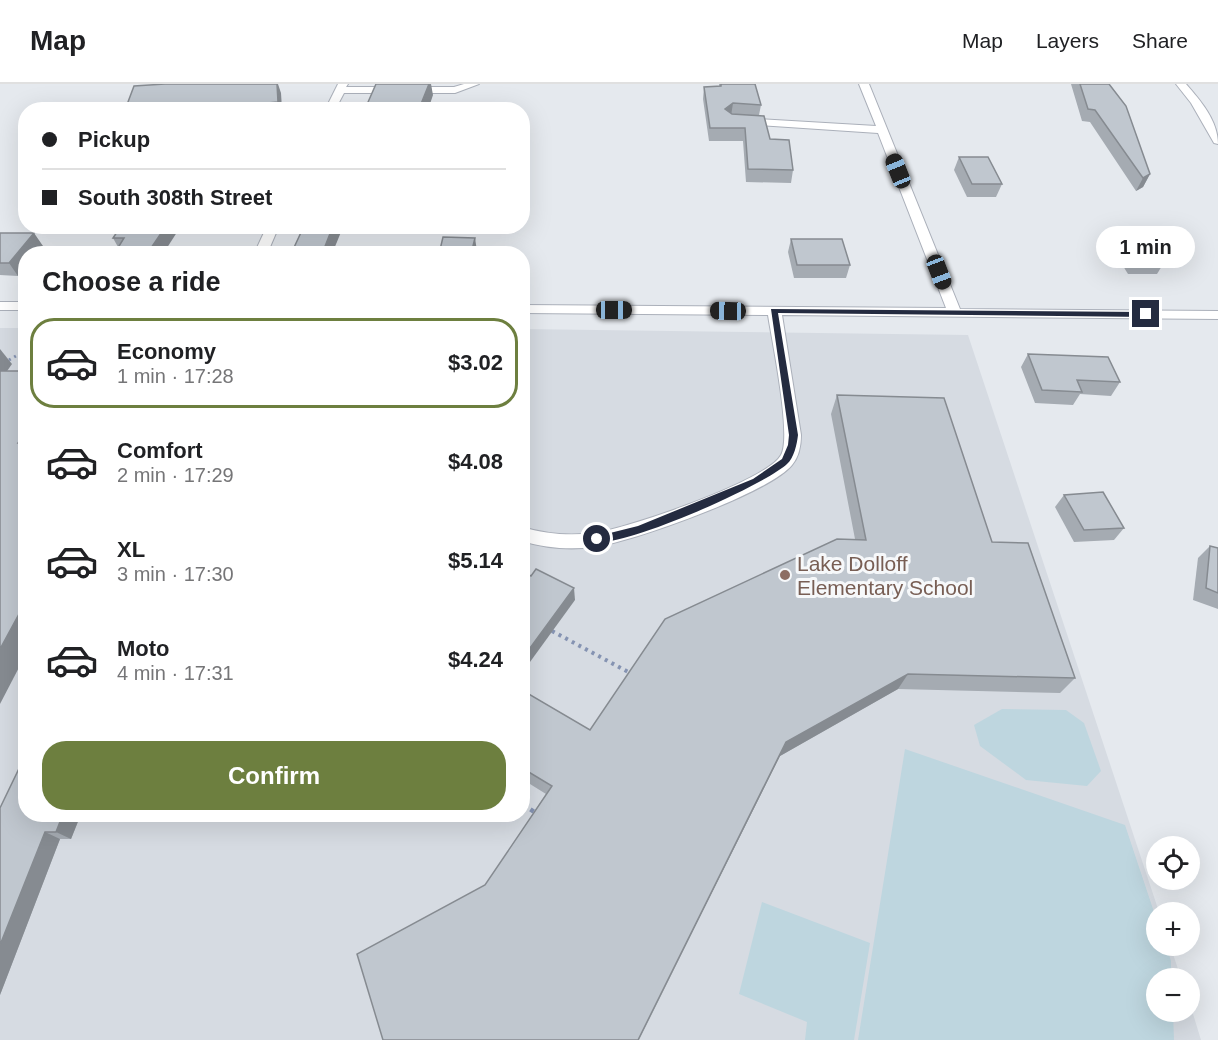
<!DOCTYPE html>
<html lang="en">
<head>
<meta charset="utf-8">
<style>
	body { margin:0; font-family:Helvetica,sans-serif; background:#f2f2f2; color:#202124; height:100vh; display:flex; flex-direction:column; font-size:22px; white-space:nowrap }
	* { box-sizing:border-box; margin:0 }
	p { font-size:20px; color:#757577 }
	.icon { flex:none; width:33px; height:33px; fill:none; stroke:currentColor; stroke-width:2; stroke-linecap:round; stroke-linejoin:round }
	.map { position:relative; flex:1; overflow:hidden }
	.panel { position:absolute; left:18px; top:162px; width:512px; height:576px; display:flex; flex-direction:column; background:#fff; border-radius:24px; box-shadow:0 6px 24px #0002 }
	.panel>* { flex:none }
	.guide { position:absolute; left:18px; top:18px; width:512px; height:132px; border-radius:24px; box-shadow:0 6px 24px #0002; display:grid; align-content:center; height:132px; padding:0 24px; background:#fff }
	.controls { position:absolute; left:1146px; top:752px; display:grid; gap:12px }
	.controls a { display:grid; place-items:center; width:54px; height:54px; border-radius:50%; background:#fff; box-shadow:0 6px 24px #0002; font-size:30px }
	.end { position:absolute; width:27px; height:27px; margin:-14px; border:8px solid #242b40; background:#fff; box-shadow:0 0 0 3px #fff }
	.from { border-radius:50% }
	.bubble { position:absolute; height:42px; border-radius:21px; background:#fff; box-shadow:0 6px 24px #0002; font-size:20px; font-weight:600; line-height:42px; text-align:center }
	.car { position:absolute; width:18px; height:36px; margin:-18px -9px; border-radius:8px; box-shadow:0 0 4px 2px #0007; background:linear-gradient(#222 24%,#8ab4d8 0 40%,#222 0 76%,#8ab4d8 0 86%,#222 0) }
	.guide b { display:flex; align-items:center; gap:21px; height:57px; font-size:22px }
	.guide b+b { border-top:2px solid #e0e0e0 }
	.guide i { width:15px; height:15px; background:#202124 }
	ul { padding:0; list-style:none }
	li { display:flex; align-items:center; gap:18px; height:90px; margin:0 12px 9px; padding:0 12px; border:3px solid transparent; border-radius:24px }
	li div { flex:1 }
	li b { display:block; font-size:22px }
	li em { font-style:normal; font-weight:600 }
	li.selected { border-color:#6d7f3f }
	li>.icon { width:54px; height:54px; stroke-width:1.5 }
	h2 { padding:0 24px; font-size:27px; line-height:72px }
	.button { display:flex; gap:12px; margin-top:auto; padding:12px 24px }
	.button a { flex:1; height:69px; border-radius:24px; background:#6d7f3f; color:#fff; font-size:24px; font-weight:600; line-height:69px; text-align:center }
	header { display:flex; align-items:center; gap:36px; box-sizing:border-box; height:84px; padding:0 30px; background:#fff; border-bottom:2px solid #e0e0e0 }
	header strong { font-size:28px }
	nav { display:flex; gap:33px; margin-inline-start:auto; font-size:21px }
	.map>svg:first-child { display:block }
</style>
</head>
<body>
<header>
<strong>Map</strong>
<nav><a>Map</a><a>Layers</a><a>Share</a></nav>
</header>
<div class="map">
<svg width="1218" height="956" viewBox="0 0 1218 956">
	<rect width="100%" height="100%" fill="#e5e9ee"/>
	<!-- built -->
	<polygon fill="#d6dbe2" points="0,244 25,244 26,730 522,730 522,245 968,251 1159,828 1156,828 1156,861 1170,861 1181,894 1156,894 1156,927 1190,927 1190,920 1201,956 0,956"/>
	<!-- green -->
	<g fill="#bed6df">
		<polygon points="1002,625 1066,626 1084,639 1101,687 1087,702 1026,696 980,662 974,641"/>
		<polygon points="905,665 1125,741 1156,834 1156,861 1166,861 1171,877 1171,894 1156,894 1156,927 1173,927 1174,956 858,956"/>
		<polygon points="762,818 870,859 854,956 805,956 807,938 739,910"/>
	</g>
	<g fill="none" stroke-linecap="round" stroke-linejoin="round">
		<defs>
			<g id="minor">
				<polygon points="338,0 348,0 346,3 454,3 464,0 479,0 455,9 344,9 335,26 325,26"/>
				<path d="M859,0H869L960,225L1218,227V235L782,231L801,351C801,361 799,373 792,381C769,409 632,458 594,463C570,466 545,464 522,457V443C545,450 570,452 594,449C626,445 767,397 781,371C792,352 772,257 768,231L522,229V221L946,224L878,49L743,40L738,37L743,34L876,42Z"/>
				<path d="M1176,0H1186C1201,17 1218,37 1218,60L1214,59L1191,19Z"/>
				<polygon points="267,142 279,142 267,170 254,170"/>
				<rect x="0" y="218" width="26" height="8"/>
			</g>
		</defs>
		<!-- minor casing -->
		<use href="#minor" stroke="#abb0ba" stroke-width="2"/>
		<!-- path-far2 -->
		<polyline stroke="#8593b2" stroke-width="3" stroke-dasharray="2 4" stroke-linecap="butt" points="9,276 26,266"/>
		<!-- path-far1 -->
		<polyline stroke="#8593b2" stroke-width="4" stroke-dasharray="3 4.5" stroke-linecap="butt" points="552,547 632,590"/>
		<!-- path -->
		<polyline stroke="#8593b2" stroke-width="4.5" stroke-dasharray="4 6" stroke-linecap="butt" points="522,720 539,731"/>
		<!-- minor -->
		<use href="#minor" fill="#fff" fill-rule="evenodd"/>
	</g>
	<!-- wall -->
	<g fill="#a5abb2">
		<polygon points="719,0 755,0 761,21 759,31 770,55 793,86 791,99 746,98 743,57 709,57 703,15 704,3 719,2"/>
		<polygon points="1071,0 1109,0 1150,90 1143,103 1136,107 1090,38 1082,37"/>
		<polygon points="959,73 1002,100 996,113 967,113 954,86"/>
		<polygon points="121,142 163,170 117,170 116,167 118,163 113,154"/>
		<polygon points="0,149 43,162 18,192 0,191"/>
		<polygon points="1119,151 1165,177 1157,190 1128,190 1112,164"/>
		<polygon points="791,155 850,181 846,194 794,194 788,168"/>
		<polygon points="1028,270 1120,298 1111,312 1080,310 1073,321 1035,319 1021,283"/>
		<polygon points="837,311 992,458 1075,594 1060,609 898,605 780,672 639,956 383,956 546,710 522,695 522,606 590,646 855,455 831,330"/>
		<polygon points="1064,411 1124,444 1114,456 1074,458 1055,423"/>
		<polygon points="1210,462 1218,464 1218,525 1193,516 1198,474"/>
		<polygon points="26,730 81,730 71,755 60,755 0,911"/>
	</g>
	<!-- shaded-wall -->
	<g fill="#868b91">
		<polygon points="277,0 278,0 281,9 282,26 244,26 247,21"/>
		<polygon points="429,0 431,0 433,11 428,26 422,26 421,20"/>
		<polygon points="733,19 731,32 725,25"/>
		<polygon points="1150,90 1143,103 1136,107 1143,94"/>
		<polygon points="166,142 181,142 163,170 150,170 149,167"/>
		<polygon points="333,142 339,142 341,148 332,170 322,170"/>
		<polygon points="34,149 43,162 36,170 26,170 26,183 18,192 9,179"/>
		<polygon points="475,154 477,167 476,170 471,170"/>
		<polygon points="0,265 12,280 0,297"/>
		<polygon points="26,347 26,367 18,359"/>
		<polygon points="574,504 575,516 522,589 522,575"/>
		<polygon points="26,517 26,570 0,620 0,565"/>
		<polygon points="908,590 898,605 780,672 638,956 786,658"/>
		<polygon points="63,730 81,730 71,755 56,748"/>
		<polygon points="45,748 60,755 0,911 0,861"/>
	</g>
	<!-- building -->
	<g fill="#c0c7cf" stroke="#868b91" stroke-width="1.5">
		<polygon points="165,0 277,0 278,18 247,21 244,26 217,26 218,24 197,26 125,26 134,2"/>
		<polygon points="376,0 429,0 421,20 426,20 424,26 365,25"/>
		<polygon points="721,0 755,0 761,21 733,19 725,25 732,30 764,32 770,55 789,56 793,86 748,85 745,44 710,44 704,3 721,2"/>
		<polygon points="1080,0 1109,0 1126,22 1150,90 1143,94 1095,26 1088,25"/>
		<polygon points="959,73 988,73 1002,100 972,100"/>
		<polygon points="121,142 166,142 149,167 116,167 124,154 113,154"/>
		<polygon points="304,142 333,142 322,170 291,170"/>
		<polygon points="0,149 34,149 9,179 0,179"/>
		<polygon points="1119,151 1149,151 1165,177 1136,177"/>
		<polygon points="443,153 475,154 471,170 439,170"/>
		<polygon points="791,155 842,155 850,181 797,181"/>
		<polygon points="1028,270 1108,273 1120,298 1077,296 1082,308 1042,306"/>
		<polygon points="0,287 26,287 26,347 18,359 26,359 26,517 0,565"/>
		<polygon points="837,311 944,314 992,458 1028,459 1075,594 908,590 786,658 638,956 383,956 357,870 485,801 552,702 522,684 522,606 590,646 665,535 837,455 866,456"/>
		<polygon points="1103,408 1124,444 1084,446 1064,411"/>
		<polygon points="1210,462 1218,464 1218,509 1206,504"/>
		<polygon points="536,485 574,504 522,575 522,487 531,492"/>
		<polygon points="26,670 26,730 63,730 56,748 45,748 0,861 0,724"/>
	</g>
	<!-- route -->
	<path fill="#242b40" d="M771,225L1146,228L1150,230L1146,233L778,229L798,351C797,360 794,374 787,380C763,402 623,464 594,458V453L638,442L753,395L782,375L788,361L789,351Z"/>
	<!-- markers -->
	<circle fill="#8d6e63" stroke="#f6f8fa" stroke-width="2" cx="785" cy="491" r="6"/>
	<g text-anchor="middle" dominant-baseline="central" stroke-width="6" stroke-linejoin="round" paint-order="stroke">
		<!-- education labels -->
		<g font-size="21" fill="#785e54" stroke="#f6f8fa" text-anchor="start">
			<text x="797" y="479">Lake Dolloff<tspan x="797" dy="24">Elementary School</tspan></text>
		</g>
	</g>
</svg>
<div class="controls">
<a><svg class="icon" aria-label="locate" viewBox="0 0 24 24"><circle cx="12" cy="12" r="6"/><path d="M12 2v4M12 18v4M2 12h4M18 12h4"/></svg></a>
<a>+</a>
<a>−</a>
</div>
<i class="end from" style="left:597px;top:455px"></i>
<i class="end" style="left:1146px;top:230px"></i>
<div class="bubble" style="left:1096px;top:142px;width:99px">1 min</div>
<i class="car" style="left:898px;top:87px;rotate:338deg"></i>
<i class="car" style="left:939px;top:188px;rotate:159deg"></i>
<i class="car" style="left:614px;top:226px;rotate:90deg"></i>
<i class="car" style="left:728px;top:227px;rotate:271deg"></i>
<div class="guide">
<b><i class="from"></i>Pickup</b>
<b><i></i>South 308th Street</b>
</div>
<section class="panel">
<h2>Choose a ride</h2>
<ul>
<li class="selected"><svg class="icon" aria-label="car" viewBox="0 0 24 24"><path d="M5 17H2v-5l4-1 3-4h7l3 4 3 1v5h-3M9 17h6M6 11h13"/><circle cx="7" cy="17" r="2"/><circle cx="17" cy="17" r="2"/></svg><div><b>Economy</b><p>1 min · 17:28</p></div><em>$3.02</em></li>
<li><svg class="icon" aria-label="car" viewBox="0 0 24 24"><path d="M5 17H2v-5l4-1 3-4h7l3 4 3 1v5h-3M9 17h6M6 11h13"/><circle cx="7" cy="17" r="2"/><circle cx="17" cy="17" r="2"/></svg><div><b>Comfort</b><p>2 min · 17:29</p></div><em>$4.08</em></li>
<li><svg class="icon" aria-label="car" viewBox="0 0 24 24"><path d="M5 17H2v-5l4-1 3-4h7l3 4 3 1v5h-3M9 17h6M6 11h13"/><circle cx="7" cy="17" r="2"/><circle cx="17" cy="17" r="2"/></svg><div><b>XL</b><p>3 min · 17:30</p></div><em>$5.14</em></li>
<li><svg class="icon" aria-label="car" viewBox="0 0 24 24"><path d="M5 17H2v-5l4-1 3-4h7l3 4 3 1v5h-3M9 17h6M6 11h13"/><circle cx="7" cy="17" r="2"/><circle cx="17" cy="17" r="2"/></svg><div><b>Moto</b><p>4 min · 17:31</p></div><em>$4.24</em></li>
</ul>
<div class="button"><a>Confirm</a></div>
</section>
</div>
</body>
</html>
